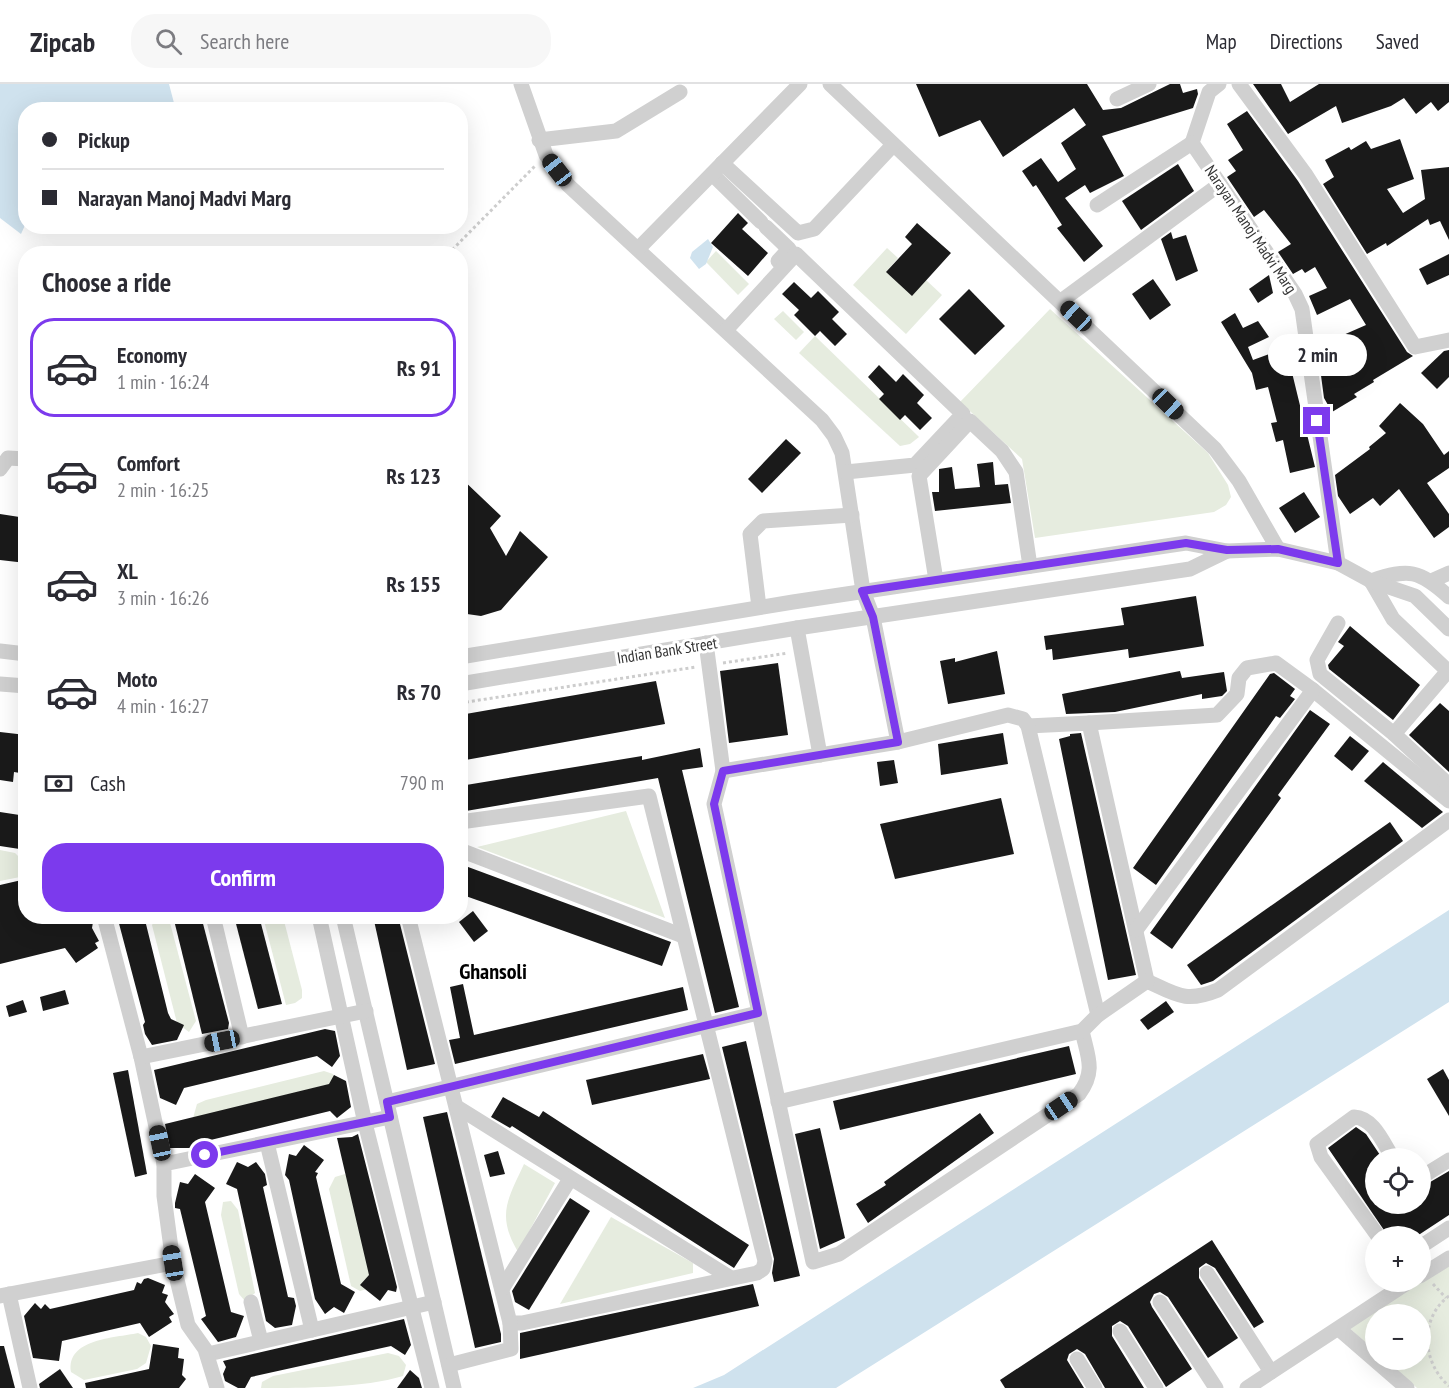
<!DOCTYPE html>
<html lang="en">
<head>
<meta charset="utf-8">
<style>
	body { margin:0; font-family:"PT Sans Narrow",sans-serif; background:#f7f7f7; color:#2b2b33; height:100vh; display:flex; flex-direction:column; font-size:22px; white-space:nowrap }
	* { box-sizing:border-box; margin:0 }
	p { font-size:20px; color:#7c7c81 }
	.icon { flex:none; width:33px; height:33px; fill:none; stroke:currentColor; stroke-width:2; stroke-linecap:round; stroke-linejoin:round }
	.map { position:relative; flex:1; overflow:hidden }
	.drawer { position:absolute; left:18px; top:162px; width:450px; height:678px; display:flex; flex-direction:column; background:#fff; border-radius:24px; box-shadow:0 6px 24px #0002 }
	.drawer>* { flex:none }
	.banner { position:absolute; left:18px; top:18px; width:450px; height:132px; border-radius:24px; box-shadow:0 6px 24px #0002; display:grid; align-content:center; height:132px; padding:0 24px; background:#fff }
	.tools { position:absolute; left:1365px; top:1064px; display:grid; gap:12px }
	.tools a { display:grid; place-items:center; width:66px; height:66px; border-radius:50%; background:#fff; box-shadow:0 6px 24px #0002; font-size:30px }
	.end { position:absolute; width:27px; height:27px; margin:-14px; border:8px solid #7c3aed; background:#fff; box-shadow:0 0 0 3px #fff }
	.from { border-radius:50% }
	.bubble { position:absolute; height:42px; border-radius:21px; background:#fff; box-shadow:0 6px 24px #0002; font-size:20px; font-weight:600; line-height:42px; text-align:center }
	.car { position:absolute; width:18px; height:36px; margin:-18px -9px; border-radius:8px; box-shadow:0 0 4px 2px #0007; background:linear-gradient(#222 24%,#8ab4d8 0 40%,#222 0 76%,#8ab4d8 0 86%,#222 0) }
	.banner b { display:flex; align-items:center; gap:21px; height:57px; font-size:22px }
	.banner b+b { border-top:2px solid #e1e1e2 }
	.banner i { width:15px; height:15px; background:#2b2b33 }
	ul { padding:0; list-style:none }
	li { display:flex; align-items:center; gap:18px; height:99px; margin:0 12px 9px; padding:0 12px; border:3px solid transparent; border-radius:24px }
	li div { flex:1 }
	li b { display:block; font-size:22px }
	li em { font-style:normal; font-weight:600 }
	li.active { border-color:#7c3aed }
	li>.icon { width:54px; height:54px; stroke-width:1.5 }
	h2 { padding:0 24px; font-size:27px; line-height:72px }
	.pay { display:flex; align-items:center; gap:15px; height:66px; padding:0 24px; font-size:22px }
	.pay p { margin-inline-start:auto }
	.primary-button { display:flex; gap:12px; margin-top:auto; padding:12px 24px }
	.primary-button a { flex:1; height:69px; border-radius:24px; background:#7c3aed; color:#fff; font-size:24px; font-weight:600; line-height:69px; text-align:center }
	header { display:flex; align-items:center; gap:36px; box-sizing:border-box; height:84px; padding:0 30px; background:#fff; border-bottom:2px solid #e1e1e2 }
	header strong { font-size:28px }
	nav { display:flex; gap:33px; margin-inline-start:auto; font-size:21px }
	.search { width:420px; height:54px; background:#f7f7f7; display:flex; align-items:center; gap:15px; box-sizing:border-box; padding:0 21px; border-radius:24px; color:#7c7c81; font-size:22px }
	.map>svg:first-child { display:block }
</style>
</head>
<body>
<header>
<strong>Zipcab</strong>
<div class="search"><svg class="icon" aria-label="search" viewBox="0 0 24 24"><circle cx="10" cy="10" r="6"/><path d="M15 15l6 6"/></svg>Search here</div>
<nav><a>Map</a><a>Directions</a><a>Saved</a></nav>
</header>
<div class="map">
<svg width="1449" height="1304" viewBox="0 0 1449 1304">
	<rect width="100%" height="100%" fill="#fff"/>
	<!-- green -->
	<g fill="#e6ecdf">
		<polygon points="887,164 898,174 886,188 926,196 942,211 906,250 853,201"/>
		<polygon points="716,167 749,200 738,211 706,178"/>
		<polygon points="1050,225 1208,369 1228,401 1231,413 1226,421 1214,428 1035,454 1022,375 960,318"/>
		<polygon points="783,227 804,248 796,256 774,235"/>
		<polygon points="815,252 919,353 910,360 900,362 799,269"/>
		<polygon points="626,727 665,834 477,763"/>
		<polygon points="0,766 15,769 25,779 25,792 0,797"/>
		<polygon points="157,833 169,835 196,937 189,948 177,939 152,841"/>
		<polygon points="263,833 283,833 302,906 302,914 295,919 286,921"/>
		<polygon points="324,987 333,990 338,998 193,1034 197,1020 206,1016"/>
		<path d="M524,1080L555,1099L518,1168C496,1131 508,1115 524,1080Z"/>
		<polygon points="345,1090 351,1097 374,1191 367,1205 360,1207 351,1202 329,1105 335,1093"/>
		<polygon points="231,1117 238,1126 255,1209 245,1217 239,1210 221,1131 223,1118"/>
		<polygon points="611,1133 693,1179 693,1189 560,1220"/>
		<polygon points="1449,1172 1449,1304 1417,1304 1385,1275 1420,1275 1420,1230 1376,1230 1375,1267 1345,1240"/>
		<path d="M138,1249L146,1253L151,1262L146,1279L137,1285L84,1296L71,1288C66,1255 114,1254 138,1249Z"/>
		<path d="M388,1269L399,1272L406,1281L403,1292C364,1304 304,1304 261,1304L262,1298L273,1292Z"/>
	</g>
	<!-- water -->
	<g fill="#cfe2ee">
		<polygon points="0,0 169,0 174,19 156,26 26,26 26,139 21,150 0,134"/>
		<polygon points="708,155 713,163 706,180 699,185 690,174 692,168"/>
		<polygon points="1449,826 1449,918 836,1304 693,1304 724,1291"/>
	</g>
	<!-- building -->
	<g fill="#1a1a1a">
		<polygon points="916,0 1087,0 1103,26 1121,24 1170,0 1180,0 1183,9 1197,5 1198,10 1193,24 1102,52 1124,92 1090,109 1085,101 1065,114 1103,162 1084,178 1057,144 1062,141 1036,101 1033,103 1022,87 1041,74 1058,98 1076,85 1061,59 1086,41 1074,24 1003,73 980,36 939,53"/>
		<polygon points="1253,0 1281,0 1290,18 1319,0 1449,0 1449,18 1438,27 1431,18 1416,30 1404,14 1391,22 1342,39 1336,22 1288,50"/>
		<polygon points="1247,27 1298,97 1407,268 1413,272 1373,296 1374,298 1354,310 1357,313 1332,328 1324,314 1316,254 1322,252 1325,259 1366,241 1350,215 1317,231 1309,212 1327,204 1315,183 1305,189 1302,185 1293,190 1278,168 1291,160 1264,126 1254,133 1227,93 1236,87 1228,76 1243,66 1227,40"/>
		<polygon points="1400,55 1414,95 1387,105 1403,129 1425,115 1421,86 1449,83 1449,156 1440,137 1430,141 1428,135 1387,162 1386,159 1367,170 1323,100 1334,93 1325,76 1349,63 1351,66 1366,57 1371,65"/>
		<polygon points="1178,80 1194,107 1141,146 1122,117"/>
		<polygon points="738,129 748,139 742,145 768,169 748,192 711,159"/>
		<polygon points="917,139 951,169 912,212 886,188 912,160 905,153"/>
		<polygon points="1171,148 1173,155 1186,151 1198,187 1176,197 1161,155"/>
		<polygon points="1449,170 1449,191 1427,201 1419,185"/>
		<polygon points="1269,191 1273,209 1258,219 1249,205"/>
		<polygon points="1153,195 1171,221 1150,236 1132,210"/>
		<polygon points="794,198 811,214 818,207 839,228 832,235 847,250 835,262 820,247 815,252 794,231 799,226 782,210"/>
		<polygon points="969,205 1005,242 975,271 939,235"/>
		<polygon points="1235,229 1243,244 1258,237 1269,253 1248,263 1253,276 1286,264 1315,383 1290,389 1283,356 1276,358 1271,339 1277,338 1268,303 1256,306 1252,289 1221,238"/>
		<polygon points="1449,266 1449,293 1437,305 1421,289 1444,267"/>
		<polygon points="879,281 896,298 903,290 924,311 917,319 932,334 920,346 905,331 900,336 879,315 884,310 868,293"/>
		<polygon points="1400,319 1423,340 1444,371 1449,367 1449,384 1427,399 1449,430 1449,443 1434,454 1399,405 1380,422 1373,414 1350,430 1338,412 1335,391 1370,365 1369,363 1386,349 1379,342"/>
		<polygon points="786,355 801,369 762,409 748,395"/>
		<polygon points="993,378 995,401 1008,400 1011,419 935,427 932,408 939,408 939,385 952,383 955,405 980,403 977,380"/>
		<polygon points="460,393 501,432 490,444 506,472 520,447 548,473 501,526 481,532 460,529"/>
		<polygon points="1304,408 1320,433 1295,449 1279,424"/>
		<polygon points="0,430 26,434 26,479 0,476"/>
		<polygon points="1196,512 1204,562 1129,574 1128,565 1053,576 1052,565 1046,566 1044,552 1124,541 1121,524"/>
		<polygon points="1350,542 1420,601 1393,636 1329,585 1328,581 1344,562 1338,558"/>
		<polygon points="997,567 1005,610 948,620 940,577 955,574 955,578"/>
		<polygon points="778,579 788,651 729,659 720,587"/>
		<polygon points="1180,587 1182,594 1224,588 1227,607 1222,612 1202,615 1202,610 1115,628 1066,630 1062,610"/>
		<polygon points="1274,589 1295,605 1290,612 1295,615 1280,634 1276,632 1156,801 1133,784 1270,590"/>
		<polygon points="656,597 665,640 460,677 460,631"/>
		<polygon points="1440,619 1449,627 1449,688 1409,651"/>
		<polygon points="1310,626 1330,640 1278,711 1281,714 1172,865 1150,849"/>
		<polygon points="0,648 26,651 26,690 14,688 13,698 0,696"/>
		<polygon points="1003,649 1008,680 941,691 938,660"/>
		<polygon points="1081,649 1136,891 1108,896 1059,655 1070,652 1070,650"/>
		<polygon points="1350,652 1369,667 1352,687 1334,672"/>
		<polygon points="700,664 703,683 682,686 739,923 715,929 658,694 460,728 460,702 642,672 642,676"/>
		<polygon points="894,676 898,699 880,702 877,678"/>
		<polygon points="1383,678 1443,728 1422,744 1364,697"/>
		<polygon points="1001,714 1014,770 895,795 880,740"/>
		<polygon points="0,728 26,732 26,766 0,762"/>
		<polygon points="1390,738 1403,757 1213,897 1201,901 1187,881"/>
		<polygon points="460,780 671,858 662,882 460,810"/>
		<polygon points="26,795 26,832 94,832 92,844 99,857 95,859 98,864 76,879 65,864 0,880 0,801"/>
		<polygon points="473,827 488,847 474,858 459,838"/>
		<polygon points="117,832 144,832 168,929 171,935 184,941 177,956 152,961 145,950 143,941 145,938"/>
		<polygon points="173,832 201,832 229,939 228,945 202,950"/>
		<polygon points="234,832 259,832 282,920 258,925"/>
		<polygon points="373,832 398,832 435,980 407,986"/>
		<polygon points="463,900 474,951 683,903 688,926 455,980 449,956 460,954 450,903"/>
		<polygon points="65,906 69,920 43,927 40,913"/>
		<polygon points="23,916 27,928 9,933 6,922"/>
		<polygon points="1166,917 1174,928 1148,946 1140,936"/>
		<polygon points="325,945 335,947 340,972 332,983 317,972 184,1004 176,1021 160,1014 154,986"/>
		<polygon points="746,957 800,1192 774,1198 772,1189 774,1175 722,963"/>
		<polygon points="1069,962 1076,990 840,1046 833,1017"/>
		<polygon points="703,970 710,995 592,1021 586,996"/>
		<polygon points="1443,985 1449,996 1449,1032 1427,995"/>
		<polygon points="128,986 147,1090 135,1093 113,989"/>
		<polygon points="334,991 346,997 351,1023 337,1034 330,1027 194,1060 193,1064 170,1064 165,1040 329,1000"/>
		<polygon points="503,1013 539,1033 543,1027 749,1161 734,1184 512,1042 510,1044 491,1033"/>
		<polygon points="447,1028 501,1250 501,1258 475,1264 423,1033"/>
		<polygon points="980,1029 994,1049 868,1139 856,1120 886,1101 884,1098"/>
		<polygon points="1356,1043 1366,1050 1382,1074 1376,1074 1376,1119 1420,1119 1420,1104 1449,1087 1449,1131 1417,1152 1388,1152 1328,1064"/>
		<polygon points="820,1044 845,1154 820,1165 795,1050"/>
		<polygon points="358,1050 397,1203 396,1208 388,1206 380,1217 360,1201 369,1191 337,1054 352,1053"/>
		<polygon points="304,1061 324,1076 315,1088 318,1089 316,1093 341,1200 355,1208 344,1229 334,1223 325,1230 315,1215 289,1096 285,1091 289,1070 296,1072"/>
		<polygon points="498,1067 505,1090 490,1093 484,1071"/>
		<polygon points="237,1078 248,1083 256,1078 265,1090 267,1101 263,1103 288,1213 294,1214 296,1222 292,1241 275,1244 266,1237 237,1105 226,1100"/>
		<polygon points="195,1090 215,1104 205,1118 231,1228 244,1232 236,1253 218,1258 201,1235 206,1232 180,1125 175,1124 175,1119 180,1098 188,1100"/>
		<polygon points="570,1114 590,1127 529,1226 515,1218 512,1207"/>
		<polygon points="1212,1156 1264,1238 1254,1244 1215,1184 1206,1179 1199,1184 1199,1194 1238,1254 1208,1274 1168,1213 1160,1208 1154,1210 1150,1218 1152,1223 1192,1285 1166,1303 1128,1242 1120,1237 1112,1242 1112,1252 1144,1304 1105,1304 1085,1270 1077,1265 1069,1270 1067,1276 1084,1304 1005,1304 1000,1296"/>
		<polygon points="148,1194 165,1201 162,1209 168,1211 165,1218 174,1230 169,1233 172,1238 149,1253 140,1239 62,1257 59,1277 33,1274 24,1232 35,1219 41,1225 45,1220 50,1225 134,1206 137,1198 141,1200 144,1195"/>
		<polygon points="753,1200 759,1222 520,1275 520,1249"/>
		<polygon points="404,1235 411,1261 405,1271 391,1262 251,1293 245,1304 238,1304 225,1297 223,1290 226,1283 223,1277"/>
		<polygon points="153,1260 179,1264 178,1274 184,1275 182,1291 186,1295 179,1304 86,1304 85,1299 149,1285"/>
		<polygon points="0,1262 4,1262 15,1304 0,1304"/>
		<polygon points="60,1285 73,1304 40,1304 39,1300"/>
		<polygon points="410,1286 419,1294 422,1304 397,1304"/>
	</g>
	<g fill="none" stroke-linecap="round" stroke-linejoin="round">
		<!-- path -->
		<g stroke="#cdcdcd" stroke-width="3" stroke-dasharray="3 3" stroke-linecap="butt">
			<polyline points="448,170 536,81"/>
			<polyline points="723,579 788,569"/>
			<polyline points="460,619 696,583"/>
			<polyline points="1433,1200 1446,1214"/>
			<path d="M1449,1212C1419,1234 1422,1279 1449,1302"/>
		</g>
		<!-- minor -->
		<g stroke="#d0d0d0" stroke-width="15">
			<polyline points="521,0 546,71 568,101 822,336 834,352 842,369 863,507 873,533 898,658"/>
			<polyline points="830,0 1215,365 1239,397 1278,465"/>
			<polyline points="1219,0 1209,8 1192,59 1295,210 1302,225 1338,479"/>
			<polyline points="1239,0 1306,91 1415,263 1449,256"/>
			<polyline points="1117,15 1149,0"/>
			<polyline points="539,56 616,47 680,8"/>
			<polyline points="722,79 798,149 814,145 893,61"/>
			<polyline points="712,90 761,138"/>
			<polyline points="1097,121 1192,59"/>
			<polyline points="766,143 789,165 778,177"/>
			<polyline points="639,164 800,0"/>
			<polyline points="1061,217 1220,100"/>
			<polyline points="726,246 796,170 963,330 915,381 846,388"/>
			<polyline points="0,385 8,374 26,375"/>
			<polyline points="936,496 919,392 970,337 1002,367 1016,388 1030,482"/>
			<polyline points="1371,497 1393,535 1449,588"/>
			<path d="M1371,497C1409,484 1419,486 1449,513"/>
			<polyline points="1431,497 1449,489"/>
			<polyline points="759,523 750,450 763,437 852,431"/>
			<polyline points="1338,539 1317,576 1320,590 1394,650 1448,587"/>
			<polyline points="797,544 820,671"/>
			<path d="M706,559L723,687L714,720L813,1178L839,1170L1079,1010C1096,987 1088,973 1082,947"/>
			<polyline points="0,567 26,570"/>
			<polyline points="460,573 793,518 1186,459 1227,467 1278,465 1338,479 1371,497 1415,512 1449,545"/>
			<polyline points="0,600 26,602"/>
			<polyline points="460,600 797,544 1190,485 1227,467"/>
			<polyline points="1089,639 1217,631 1237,610 1239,594 1247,584 1276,579 1313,606 1449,717"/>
			<polyline points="1028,642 1089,639 1147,897"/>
			<polyline points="1394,650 1449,701"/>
			<polyline points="723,687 898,658 1008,631 1023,635 1028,642 1098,931"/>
			<polyline points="460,766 683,852"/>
			<polyline points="104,832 141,973 164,1080"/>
			<polyline points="213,832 242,953"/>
			<polyline points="319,832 365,1039 432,1304"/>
			<polyline points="343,832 454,1304"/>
			<polyline points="408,832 510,1239 522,1239 757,1189 763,1185 765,1177 649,712 460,738"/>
			<polyline points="1136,846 1313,606"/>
			<path d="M1147,897C1177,911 1186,919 1218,906L1449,736"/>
			<polyline points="141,973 366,927"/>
			<polyline points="387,1018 758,929"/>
			<polyline points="778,1018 1082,947 1098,931 1147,897"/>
			<polyline points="457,1023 731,1194"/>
			<polyline points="267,1059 312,1246"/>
			<polyline points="1420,1094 1449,1076"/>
			<path d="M1378,1152L1321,1073L1317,1060L1354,1033C1374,1034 1383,1059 1393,1074"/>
			<polyline points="1420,1163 1449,1144"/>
			<polyline points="1207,1189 1271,1288"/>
			<polyline points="1420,1192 1449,1174"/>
			<polyline points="502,1205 570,1095"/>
			<polyline points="9,1210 30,1304"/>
			<polyline points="0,1212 173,1179"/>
			<polyline points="251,1218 261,1257"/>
			<polyline points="1160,1218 1216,1304"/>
			<polyline points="1339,1245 1407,1304"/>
			<polyline points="1120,1247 1156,1304"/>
			<polyline points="208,1270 434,1218"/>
			<polyline points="1077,1275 1095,1304"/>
			<polyline points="449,1281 511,1265 510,1239"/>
			<polyline points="217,1304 205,1265 188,1241 173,1179 164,1112 164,1080 390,1033"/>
			<polyline points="1247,1304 1410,1197"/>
		</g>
	</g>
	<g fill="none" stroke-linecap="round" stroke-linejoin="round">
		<!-- route -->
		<polyline stroke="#7c3aed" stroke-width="8" points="205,1071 390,1033 387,1018 758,929 714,720 723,687 898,658 873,533 862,507 1186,459 1227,466 1278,465 1338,479 1317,337"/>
	</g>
	<g text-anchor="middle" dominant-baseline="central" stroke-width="6" stroke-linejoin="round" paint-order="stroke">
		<!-- street labels -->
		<g font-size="16" fill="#333" stroke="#fff">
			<text transform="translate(1251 145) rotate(56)">Narayan Manoj Madvi Marg</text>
			<text transform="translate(667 566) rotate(-9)">Indian Bank Street</text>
		</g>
		<!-- district labels -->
		<g font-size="22" font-weight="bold" fill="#000" stroke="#fff">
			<text x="493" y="887">Ghansoli</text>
		</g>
	</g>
</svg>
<div class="tools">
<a><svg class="icon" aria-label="locate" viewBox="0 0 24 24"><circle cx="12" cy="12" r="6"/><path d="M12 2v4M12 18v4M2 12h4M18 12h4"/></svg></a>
<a>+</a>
<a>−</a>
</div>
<i class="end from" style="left:205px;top:1071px"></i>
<i class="end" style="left:1317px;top:337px"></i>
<div class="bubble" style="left:1268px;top:250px;width:99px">2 min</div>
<i class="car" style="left:557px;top:86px;rotate:322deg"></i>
<i class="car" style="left:1076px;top:232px;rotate:313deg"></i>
<i class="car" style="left:1168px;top:320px;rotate:134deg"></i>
<i class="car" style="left:222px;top:957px;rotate:259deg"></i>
<i class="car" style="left:1061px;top:1022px;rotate:56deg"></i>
<i class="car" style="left:160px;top:1059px;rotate:348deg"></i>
<i class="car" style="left:173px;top:1179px;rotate:351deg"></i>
<div class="banner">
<b><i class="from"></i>Pickup</b>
<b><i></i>Narayan Manoj Madvi Marg</b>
</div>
<section class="drawer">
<h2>Choose a ride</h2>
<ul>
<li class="active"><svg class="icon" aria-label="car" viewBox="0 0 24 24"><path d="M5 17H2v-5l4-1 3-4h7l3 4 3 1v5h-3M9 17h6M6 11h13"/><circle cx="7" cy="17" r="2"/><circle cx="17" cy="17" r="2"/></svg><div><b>Economy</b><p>1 min · 16:24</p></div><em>Rs 91</em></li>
<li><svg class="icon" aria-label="car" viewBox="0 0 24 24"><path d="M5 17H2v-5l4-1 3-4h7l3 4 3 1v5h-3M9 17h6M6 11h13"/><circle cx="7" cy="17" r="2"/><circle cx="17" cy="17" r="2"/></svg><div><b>Comfort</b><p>2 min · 16:25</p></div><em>Rs 123</em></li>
<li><svg class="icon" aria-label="car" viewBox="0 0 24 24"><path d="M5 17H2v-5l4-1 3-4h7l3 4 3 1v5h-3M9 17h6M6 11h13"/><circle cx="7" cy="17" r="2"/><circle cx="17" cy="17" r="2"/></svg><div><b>XL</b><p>3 min · 16:26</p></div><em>Rs 155</em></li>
<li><svg class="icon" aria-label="car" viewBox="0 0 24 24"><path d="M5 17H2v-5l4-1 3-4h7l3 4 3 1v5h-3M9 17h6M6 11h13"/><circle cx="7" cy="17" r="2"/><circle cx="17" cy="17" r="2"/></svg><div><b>Moto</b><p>4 min · 16:27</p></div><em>Rs 70</em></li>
</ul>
<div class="pay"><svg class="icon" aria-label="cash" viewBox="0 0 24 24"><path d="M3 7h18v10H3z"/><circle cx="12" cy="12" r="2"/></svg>Cash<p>790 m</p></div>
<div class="primary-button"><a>Confirm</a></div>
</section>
</div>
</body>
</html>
